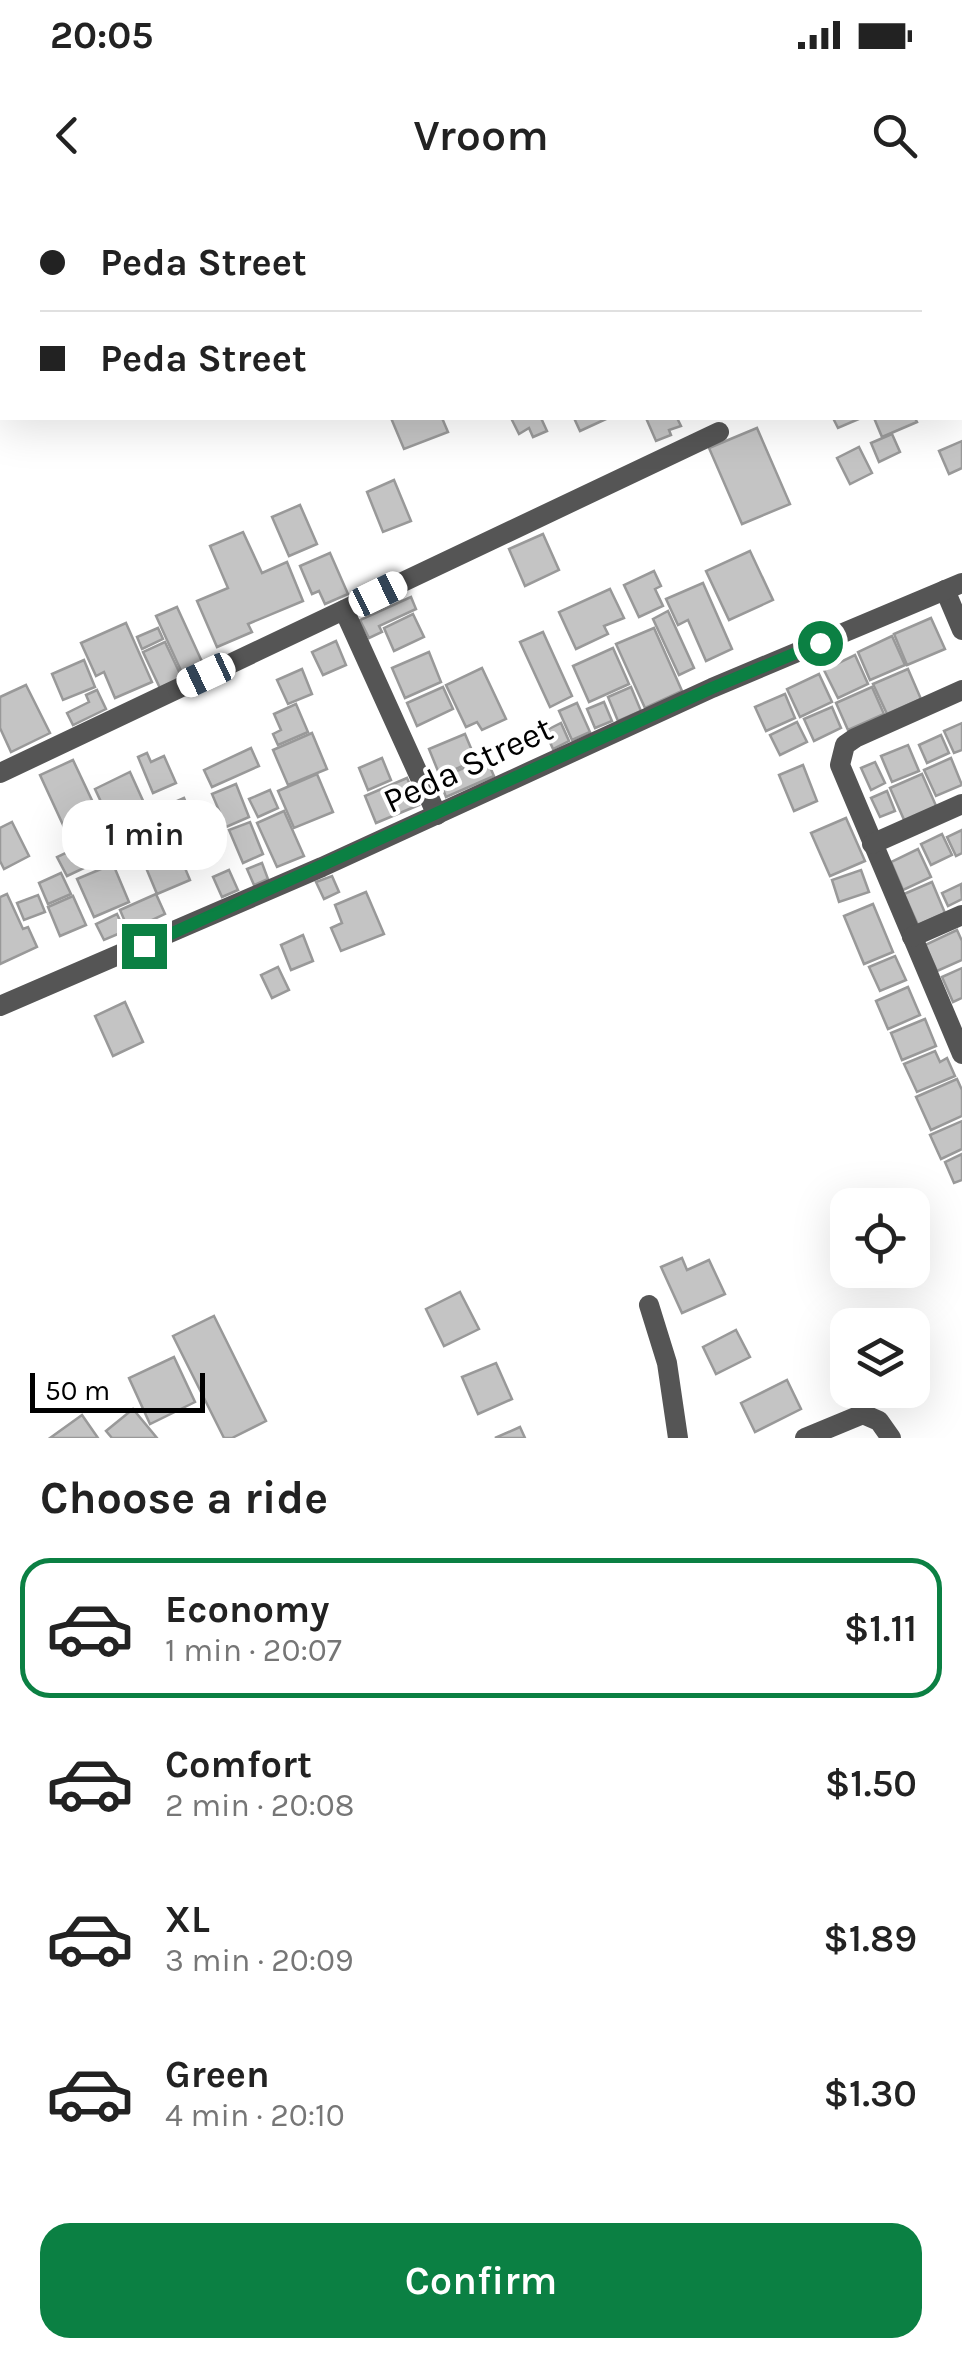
<!DOCTYPE html>
<html lang="en">
<head>
<meta charset="utf-8">
<style>
	body { margin:0; font-family:Karla,sans-serif; background:#f2f2f2; color:#222; height:100vh; display:flex; flex-direction:column; font-size:38px; white-space:nowrap }
	* { box-sizing:border-box; margin:0 }
	p { font-size:32px; color:#767676 }
	.icon { flex:none; width:55px; height:55px; fill:none; stroke:currentColor; stroke-width:2; stroke-linecap:round; stroke-linejoin:round }
	.map { position:relative; height:1238px; overflow:hidden }
	.panel { display:flex; flex-direction:column; background:#fff; flex:1 }
	.panel>* { flex:none }
	.hud { position:absolute; left:0px; top:0px; width:962px; height:220px; box-shadow:0 10px 40px #0002; display:grid; align-content:center; height:220px; padding:0 40px; background:#fff }
	.buttons { position:absolute; left:830px; top:988px; display:grid; gap:20px }
	.buttons a { display:grid; place-items:center; width:100px; height:100px; border-radius:20px; background:#fff; box-shadow:0 10px 40px #0002; font-size:50px }
	.scale { position:absolute; left:30px; bottom:25px; width:175px; box-sizing:border-box; padding-left:10px; border:5px solid #000; border-top:0; font-size:28px; line-height:35px; white-space:nowrap; color:#000; -webkit-text-stroke:8px #fff; paint-order:stroke }
	.end { position:absolute; width:45px; height:45px; margin:-22px; border:12px solid #0b8043; background:#fff; box-shadow:0 0 0 5px #fff }
	.from { border-radius:50% }
	.bubble { position:absolute; height:70px; border-radius:30px; background:#fff; box-shadow:0 10px 40px #0002; font-size:32px; font-weight:600; line-height:70px; text-align:center }
	.car { position:absolute; width:30px; height:60px; margin:-30px -15px; border-radius:12px; box-shadow:0 0 8px 2px #0007; background:linear-gradient(#fff 24%,#345 0 40%,#fff 0 76%,#345 0 86%,#fff 0) }
	.hud b { display:flex; align-items:center; gap:35px; height:95px; font-size:38px }
	.hud b+b { border-top:2px solid #e0e0e0 }
	.hud i { width:25px; height:25px; background:#222 }
	ul { padding:0; list-style:none }
	li { display:flex; align-items:center; gap:30px; height:140px; margin:0 20px 15px; padding:0 20px; border:5px solid transparent; border-radius:30px }
	li div { flex:1 }
	li b { display:block; font-size:38px }
	li em { font-style:normal; font-weight:600 }
	li.on { border-color:#0b8043 }
	li>.icon { width:90px; height:90px; stroke-width:1.5 }
	h2 { padding:0 40px; font-size:45px; line-height:120px }
	.button { display:flex; gap:20px; margin-top:auto; padding:20px 40px }
	.button a { flex:1; height:115px; border-radius:30px; background:#0b8043; color:#fff; font-size:40px; font-weight:600; line-height:115px; text-align:center }
	.status { display:flex; justify-content:space-between; align-items:center; height:70px; padding:0 50px; background:#fff; direction:ltr }
	.status svg { height:28px; fill:currentColor }
	header { display:flex; justify-content:space-between; align-items:center; height:130px; padding:0 40px; background:#fff; font-size:45px; font-weight:600 }
	.map>svg:first-child { display:block }
</style>
</head>
<body>
<div class="status"><b>20:05</b><svg viewBox="0 0 49 12"><path d="M0 12V9h3v3zM5 12V6h3v6zM10 12V3h3v9zM15 12V0h3v12zM26 1h20v11H26zM47 4h2v5h-2z"/></svg></div>
<header><svg class="icon" aria-label="back" viewBox="0 0 24 24"><path d="M15 5l-7 7 7 7"/></svg>Vroom<svg class="icon" aria-label="search" viewBox="0 0 24 24"><circle cx="10" cy="10" r="6"/><path d="M15 15l6 6"/></svg></header>
<div class="map">
<svg width="962" height="1238" viewBox="0 0 962 1238">
	<rect width="100%" height="100%" fill="#fff"/>
	<!-- building -->
	<g fill="#c4c4c4" stroke="#999" stroke-width="2.5">
		<polygon points="497,0 541,0 542,1 499,2"/>
		<polygon points="391,218 442,218 448,232 404,249"/>
		<polygon points="511,218 541,218 547,231 533,237 529,228 519,234"/>
		<polygon points="574,218 605,218 606,219 580,231"/>
		<polygon points="646,218 677,218 681,226 669,230 671,235 656,241"/>
		<polygon points="833,218 861,218 838,228"/>
		<polygon points="874,218 915,218 917,222 882,237"/>
		<polygon points="757,228 790,304 742,324 709,248"/>
		<polygon points="892,234 900,252 879,262 871,243"/>
		<polygon points="962,241 962,268 949,274 939,251"/>
		<polygon points="859,247 872,273 850,284 837,258"/>
		<polygon points="394,280 411,321 383,332 367,292"/>
		<polygon points="300,305 317,344 289,356 272,317"/>
		<polygon points="243,332 262,373 287,362 303,401 248,424 252,432 217,447 197,401 228,388 210,346"/>
		<polygon points="543,334 559,370 525,386 509,349"/>
		<polygon points="750,351 773,400 729,420 706,371"/>
		<polygon points="330,353 348,394 325,404 319,391 312,394 300,366"/>
		<polygon points="654,371 661,386 655,389 663,406 639,417 624,385"/>
		<polygon points="703,383 732,449 706,461 688,420 678,425 666,399"/>
		<polygon points="610,389 624,418 604,426 608,434 576,449 559,412"/>
		<polygon points="411,397 416,409 379,426 382,432 369,438 360,420"/>
		<polygon points="177,407 204,466 183,475 156,416"/>
		<polygon points="668,411 694,468 679,475 653,419"/>
		<polygon points="413,414 424,437 394,451 384,428"/>
		<polygon points="931,418 945,449 907,465 894,434"/>
		<polygon points="126,423 152,482 115,498 104,472 96,476 81,443"/>
		<polygon points="158,428 163,439 142,449 137,437"/>
		<polygon points="654,428 682,491 645,508 616,444"/>
		<polygon points="543,432 572,496 550,507 520,442"/>
		<polygon points="892,436 905,465 870,480 858,452"/>
		<polygon points="336,441 346,465 323,475 312,452"/>
		<polygon points="165,442 182,478 160,488 143,452"/>
		<polygon points="613,448 629,484 589,502 573,466"/>
		<polygon points="429,452 441,482 405,498 392,468"/>
		<polygon points="855,455 868,484 838,498 824,470"/>
		<polygon points="84,460 95,487 63,500 52,474"/>
		<polygon points="482,468 506,519 482,530 477,522 466,527 446,485"/>
		<polygon points="302,469 312,494 288,504 277,480"/>
		<polygon points="908,469 921,499 887,514 873,484"/>
		<polygon points="819,474 832,502 800,517 787,489"/>
		<polygon points="26,485 50,533 11,552 0,528 0,497"/>
		<polygon points="443,487 453,509 417,526 407,503"/>
		<polygon points="631,487 641,511 618,521 608,497"/>
		<polygon points="872,487 884,514 848,530 836,503"/>
		<polygon points="97,490 106,509 73,525 67,513 89,502 86,495"/>
		<polygon points="785,494 795,518 766,531 755,507"/>
		<polygon points="604,502 612,521 595,528 587,509"/>
		<polygon points="577,503 590,532 572,540 559,511"/>
		<polygon points="296,504 308,532 278,545 273,534 281,530 274,514"/>
		<polygon points="832,507 841,528 814,541 804,519"/>
		<polygon points="797,522 807,542 780,555 770,535"/>
		<polygon points="561,523 569,541 553,549 545,531"/>
		<polygon points="962,523 962,550 954,553 944,531"/>
		<polygon points="312,533 327,569 288,585 273,550"/>
		<polygon points="465,534 476,560 440,576 429,549"/>
		<polygon points="941,535 949,553 927,563 919,545"/>
		<polygon points="908,545 919,571 892,582 881,556"/>
		<polygon points="251,548 259,566 212,587 204,570"/>
		<polygon points="147,553 151,562 164,556 176,583 153,593 138,557"/>
		<polygon points="382,558 391,580 368,590 359,568"/>
		<polygon points="486,558 494,576 446,597 439,579"/>
		<polygon points="951,558 962,585 936,596 924,570"/>
		<polygon points="73,560 97,611 64,627 40,575"/>
		<polygon points="875,562 885,583 871,590 861,568"/>
		<polygon points="803,565 817,601 794,611 779,575"/>
		<polygon points="130,572 144,603 109,619 95,589"/>
		<polygon points="317,574 333,612 294,628 278,591"/>
		<polygon points="922,574 937,608 905,622 890,588"/>
		<polygon points="407,578 419,605 376,623 365,596"/>
		<polygon points="236,584 249,617 226,627 212,594"/>
		<polygon points="270,590 278,608 258,617 249,599"/>
		<polygon points="887,591 895,611 880,617 871,598"/>
		<polygon points="184,598 192,617 167,628 159,609"/>
		<polygon points="284,611 304,656 277,667 257,623"/>
		<polygon points="846,618 865,661 830,676 811,633"/>
		<polygon points="12,622 29,656 4,669 0,661 0,628"/>
		<polygon points="250,622 263,654 243,663 229,630"/>
		<polygon points="962,630 962,653 956,656 947,637"/>
		<polygon points="942,634 952,655 931,665 921,644"/>
		<polygon points="172,637 190,680 157,694 139,651"/>
		<polygon points="89,642 99,661 67,676 57,657"/>
		<polygon points="918,649 931,677 903,690 891,662"/>
		<polygon points="262,663 268,679 254,685 247,669"/>
		<polygon points="113,664 129,702 94,717 77,679"/>
		<polygon points="229,670 238,690 222,697 213,677"/>
		<polygon points="861,670 869,692 839,702 832,680"/>
		<polygon points="61,673 71,694 48,704 39,683"/>
		<polygon points="332,676 339,692 324,699 316,682"/>
		<polygon points="932,682 945,713 918,725 904,694"/>
		<polygon points="961,684 962,699 948,706 942,693"/>
		<polygon points="366,692 384,734 341,751 331,728 342,723 335,705"/>
		<polygon points="7,694 23,729 28,727 37,747 0,764 0,697"/>
		<polygon points="156,694 165,714 129,731 120,710"/>
		<polygon points="38,695 45,712 24,720 17,703"/>
		<polygon points="73,696 86,725 60,736 48,707"/>
		<polygon points="873,704 893,752 864,764 844,716"/>
		<polygon points="117,714 125,731 104,740 96,724"/>
		<polygon points="957,730 962,741 962,760 937,771 925,745"/>
		<polygon points="303,735 313,761 291,770 281,745"/>
		<polygon points="895,756 906,780 880,791 869,767"/>
		<polygon points="278,767 289,790 272,798 261,775"/>
		<polygon points="962,768 962,798 953,802 942,777"/>
		<polygon points="908,787 920,815 888,829 876,801"/>
		<polygon points="125,802 143,842 113,856 95,816"/>
		<polygon points="925,819 936,846 902,860 891,833"/>
		<polygon points="935,851 940,862 947,858 955,876 917,892 904,864"/>
		<polygon points="957,879 962,890 962,916 931,930 916,897"/>
		<polygon points="962,921 962,949 941,959 930,935"/>
		<polygon points="962,954 962,980 954,983 945,962"/>
		<polygon points="682,1058 687,1070 709,1060 725,1094 682,1113 661,1067"/>
		<polygon points="460,1092 479,1129 444,1146 426,1109"/>
		<polygon points="214,1116 266,1221 232,1238 224,1238 173,1136"/>
		<polygon points="736,1130 750,1157 716,1174 703,1147"/>
		<polygon points="174,1157 195,1202 150,1224 129,1178"/>
		<polygon points="496,1163 512,1199 478,1214 462,1177"/>
		<polygon points="787,1180 801,1209 755,1232 741,1203"/>
		<polygon points="133,1209 157,1238 112,1238 106,1231"/>
		<polygon points="82,1215 98,1238 50,1238"/>
		<polygon points="520,1227 525,1238 495,1238"/>
	</g>
	<g fill="none" stroke-linecap="round" stroke-linejoin="round">
		<!-- minor -->
		<g stroke="#555" stroke-width="20">
			<polyline points="571,0 572,2"/>
			<polyline points="960,191 962,195"/>
			<polyline points="945,390 962,430"/>
			<polyline points="344,410 437,615"/>
			<polyline points="962,490 855,538 845,545 840,565 962,854"/>
			<polyline points="0,573 719,232"/>
			<polyline points="872,644 962,604"/>
			<polyline points="912,737 962,715"/>
			<polyline points="0,806 322,667 712,488 962,383"/>
			<polyline points="649,1105 667,1163 678,1238"/>
			<polyline points="805,1238 863,1214 879,1221 891,1238"/>
		</g>
	</g>
	<g fill="none" stroke-linecap="round" stroke-linejoin="round">
		<!-- route -->
		<polyline stroke="#0b8043" stroke-width="12" points="144,746 712,488 820,443"/>
	</g>
	<g text-anchor="middle" dominant-baseline="central" stroke-width="8" stroke-linejoin="round" paint-order="stroke">
		<!-- street labels -->
		<g font-size="35" fill="#000" stroke="#fff">
			<text transform="translate(468 565) rotate(-25)">Peda Street</text>
		</g>
	</g>
</svg>
<div class="buttons">
<a><svg class="icon" aria-label="locate" viewBox="0 0 24 24"><circle cx="12" cy="12" r="6"/><path d="M12 2v4M12 18v4M2 12h4M18 12h4"/></svg></a>
<a><svg class="icon" aria-label="layers" viewBox="0 0 24 24"><path d="M12 4l9 5-9 5-9-5zM3 14l9 5 9-5"/></svg></a>
</div>
<div class="scale">50 m</div>
<i class="end from" style="left:820px;top:443px"></i>
<i class="end" style="left:144px;top:746px"></i>
<div class="bubble" style="left:62px;top:600px;width:165px">1 min</div>
<i class="car" style="left:378px;top:394px;rotate:64deg"></i>
<i class="car" style="left:206px;top:475px;rotate:245deg"></i>
<div class="hud">
<b><i class="from"></i>Peda Street</b>
<b><i></i>Peda Street</b>
</div>
</div>
<section class="panel">
<h2>Choose a ride</h2>
<ul>
<li class="on"><svg class="icon" aria-label="car" viewBox="0 0 24 24"><path d="M5 17H2v-5l4-1 3-4h7l3 4 3 1v5h-3M9 17h6M6 11h13"/><circle cx="7" cy="17" r="2"/><circle cx="17" cy="17" r="2"/></svg><div><b>Economy</b><p>1 min · 20:07</p></div><em>$1.11</em></li>
<li><svg class="icon" aria-label="car" viewBox="0 0 24 24"><path d="M5 17H2v-5l4-1 3-4h7l3 4 3 1v5h-3M9 17h6M6 11h13"/><circle cx="7" cy="17" r="2"/><circle cx="17" cy="17" r="2"/></svg><div><b>Comfort</b><p>2 min · 20:08</p></div><em>$1.50</em></li>
<li><svg class="icon" aria-label="car" viewBox="0 0 24 24"><path d="M5 17H2v-5l4-1 3-4h7l3 4 3 1v5h-3M9 17h6M6 11h13"/><circle cx="7" cy="17" r="2"/><circle cx="17" cy="17" r="2"/></svg><div><b>XL</b><p>3 min · 20:09</p></div><em>$1.89</em></li>
<li><svg class="icon" aria-label="car" viewBox="0 0 24 24"><path d="M5 17H2v-5l4-1 3-4h7l3 4 3 1v5h-3M9 17h6M6 11h13"/><circle cx="7" cy="17" r="2"/><circle cx="17" cy="17" r="2"/></svg><div><b>Green</b><p>4 min · 20:10</p></div><em>$1.30</em></li>
</ul>
<div class="button"><a>Confirm</a></div>
</section>
</body>
</html>
